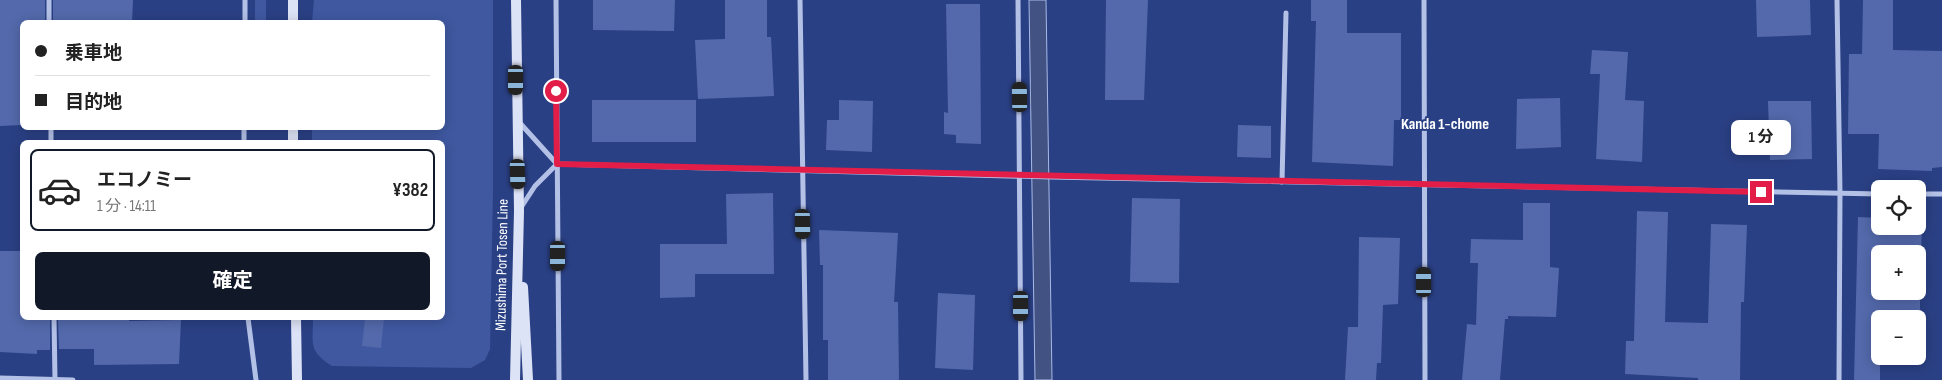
<!DOCTYPE html>
<html lang="ja">
<head>
<meta charset="utf-8">
<style>
	body { margin:0; font-family:"Sofia Sans Condensed","Noto Sans JP",sans-serif; background:#f6f6f6; color:#222; height:100vh; display:flex; flex-direction:column; font-size:19px; white-space:nowrap }
	* { box-sizing:border-box; margin:0 }
	p { font-size:16px; color:#767676 }
	.icon { flex:none; width:28px; height:28px; fill:none; stroke:currentColor; stroke-width:2; stroke-linecap:round; stroke-linejoin:round }
	.map { position:relative; flex:1; overflow:hidden }
	.drawer { position:absolute; left:20px; top:140px; width:425px; height:180px; display:flex; flex-direction:column; background:#fff; border-radius:8px; box-shadow:0 2px 12px #0003 }
	.drawer>* { flex:none }
	.guide { position:absolute; left:20px; top:20px; width:425px; height:110px; border-radius:8px; box-shadow:0 2px 12px #0003; display:grid; align-content:center; height:110px; padding:0 15px; background:#fff }
	.buttons { position:absolute; left:1871px; top:180px; display:grid; gap:10px }
	.buttons a { display:grid; place-items:center; width:55px; height:55px; border-radius:8px; background:#fff; box-shadow:0 2px 12px #0003; font-size:25px }
	.end { position:absolute; width:22px; height:22px; margin:-11px; border:6px solid #e11d48; background:#fff; box-shadow:0 0 0 2px #fff }
	.from { border-radius:50% }
	.bubble { position:absolute; height:35px; border-radius:8px; background:#fff; box-shadow:0 2px 12px #0003; font-size:16px; font-weight:700; line-height:35px; text-align:center }
	.car { position:absolute; width:15px; height:30px; margin:-15px -8px; border-radius:6px; box-shadow:0 0 4px 1px #0007; background:linear-gradient(#222 24%,#8ab4d8 0 40%,#222 0 76%,#8ab4d8 0 86%,#222 0) }
	.guide b { display:flex; align-items:center; gap:18px; height:48px; font-size:19px }
	.guide b+b { border-top:1px solid #e0e0e0 }
	.guide i { width:12px; height:12px; background:#222 }
	ul { padding:9px 0 0; list-style:none }
	li { display:flex; align-items:center; gap:15px; height:82px; margin:0 10px 8px; padding:0 5px; border:2px solid transparent; border-radius:8px }
	li div { flex:1 }
	li b { display:block; font-size:19px }
	li em { font-style:normal; font-weight:700 }
	li.selected { border-color:#111827 }
	li>.icon { width:45px; height:45px; stroke-width:1.5 }
	.cta { display:flex; gap:10px; margin-top:auto; padding:10px 15px }
	.cta a { flex:1; height:58px; border-radius:8px; background:#111827; color:#fff; font-size:20px; font-weight:700; line-height:58px; text-align:center }
	.map>svg:first-child { display:block }
</style>
</head>
<body>
<div class="map">
<svg width="1942" height="380" viewBox="0 0 1942 380">
	<rect width="100%" height="100%" fill="#2a4084"/>
	<!-- green -->
	<g fill="#3f58a0">
		<rect x="255" y="0" width="11" height="22"/>
		<path d="M314,0H493V189L490,349L485,360L471,368L332,366C308,351 313,343 313,318H442V142H312V128H442V22H312Z"/>
	</g>
	<!-- water -->
	<polygon fill="#425283" stroke="#a9bae7" points="1029,0 1046,0 1052,380 1035,380"/>
	<!-- building -->
	<g fill="#5369ab">
		<polygon points="0,0 45,0 45,22 22,22 22,125 0,126"/>
		<polygon points="53,0 133,0 132,22 53,22"/>
		<polygon points="593,0 675,0 674,31 593,30"/>
		<polygon points="725,0 767,0 767,37 771,37 774,96 698,99 695,40 725,39"/>
		<polygon points="1106,0 1148,0 1144,100 1105,100"/>
		<polygon points="1311,0 1347,0 1347,33 1401,33 1401,120 1394,120 1393,166 1312,162 1316,21 1311,21"/>
		<polygon points="1756,0 1810,0 1811,35 1757,37"/>
		<polygon points="1863,0 1893,0 1893,50 1942,51 1942,167 1932,168 1932,171 1878,169 1879,134 1848,134 1849,54 1862,54"/>
		<polygon points="946,4 980,4 981,144 956,143 956,135 944,134 944,112 948,113"/>
		<polygon points="1592,50 1628,52 1625,100 1644,101 1642,162 1596,159 1600,74 1590,74"/>
		<polygon points="1560,98 1561,147 1516,149 1517,99"/>
		<rect x="592" y="100" width="104" height="42"/>
		<polygon points="839,100 873,101 872,152 826,150 827,120 839,120"/>
		<polygon points="1768,101 1811,101 1812,159 1770,160"/>
		<polygon points="1238,125 1271,126 1271,158 1237,157"/>
		<polygon points="773,193 774,274 695,274 695,297 660,298 660,244 727,244 726,194"/>
		<polygon points="1132,198 1180,199 1179,283 1130,282"/>
		<polygon points="1523,203 1550,203 1550,267 1559,268 1556,317 1508,316 1508,319 1505,319 1500,380 1462,380 1467,324 1476,325 1478,263 1470,263 1471,239 1523,240"/>
		<polygon points="1637,211 1668,212 1665,322 1708,323 1711,224 1747,225 1744,302 1741,302 1740,380 1698,380 1698,378 1625,374 1626,341 1634,341"/>
		<polygon points="1858,217 1880,218 1880,226 1922,226 1921,254 1880,254 1880,291 1920,291 1920,319 1880,319 1880,380 1854,380"/>
		<polygon points="819,230 898,233 894,302 898,302 899,380 828,380 828,340 823,340 823,265 820,265"/>
		<polygon points="1359,237 1400,238 1398,304 1383,305 1381,363 1377,363 1376,380 1345,380 1348,327 1358,327"/>
		<polygon points="0,251 22,251 22,318 50,318 50,350 37,350 37,354 0,352"/>
		<polygon points="938,293 975,295 973,370 935,368"/>
		<polygon points="58,318 129,318 129,321 181,320 179,364 94,365 94,349 59,349"/>
		<polygon points="365,318 384,318 381,348 362,346"/>
	</g>
	<g fill="none" stroke-linecap="round" stroke-linejoin="round">
		<!-- minor -->
		<g stroke="#b4c1e7" stroke-width="5">
			<polyline points="49,0 49,22"/>
			<polyline points="556,0 559,380"/>
			<polyline points="800,0 806,380"/>
			<polyline points="1018,0 1021,380"/>
			<polyline points="1424,0 1425,380"/>
			<polyline points="1837,0 1840,193 1839,380"/>
			<polyline points="245,22 245,0"/>
			<polyline points="519,122 557,164"/>
			<polyline points="51,128 51,142"/>
			<polyline points="244,128 244,142"/>
			<polyline points="1282,182 1286,13"/>
			<polyline points="1918,194 1942,194"/>
			<polyline points="520,209 535,186 557,164 1051,177 1880,194"/>
			<polyline points="54,318 55,380"/>
			<polyline points="248,318 256,380"/>
			<polyline points="0,378 73,380"/>
		</g>
		<!-- secondary -->
		<g stroke="#dde3f6" stroke-width="10">
			<polyline points="293,22 293,0"/>
			<polyline points="293,128 293,142"/>
			<polyline points="523,287 528,380"/>
			<polyline points="296,318 297,380"/>
			<polyline points="515,380 519,211 516,0"/>
		</g>
	</g>
	<g fill="none" stroke-linecap="round" stroke-linejoin="round">
		<!-- route -->
		<polyline stroke="#e11d48" stroke-width="6" points="556,91 557,164 1761,192"/>
	</g>
	<g text-anchor="middle" dominant-baseline="central" stroke-width="4" stroke-linejoin="round" paint-order="stroke">
		<!-- street labels -->
		<g font-size="15" fill="#fff" stroke="#2a4084">
			<text transform="translate(502 265) rotate(-89)">Mizushima Port Tosen Line</text>
		</g>
		<!-- neighbourhood labels -->
		<g font-size="16" font-weight="bold" fill="#fff" stroke="#2a4084">
			<text x="1445" y="124">Kanda 1-chome</text>
		</g>
	</g>
</svg>
<div class="buttons">
<a><svg class="icon" aria-label="locate" viewBox="0 0 24 24"><circle cx="12" cy="12" r="6"/><path d="M12 2v4M12 18v4M2 12h4M18 12h4"/></svg></a>
<a>+</a>
<a>−</a>
</div>
<i class="end from" style="left:556px;top:91px"></i>
<i class="end" style="left:1761px;top:192px"></i>
<div class="bubble" style="left:1731px;top:120px;width:60px">1 分</div>
<i class="car" style="left:516px;top:80px;rotate:180deg"></i>
<i class="car" style="left:1020px;top:97px;rotate:359deg"></i>
<i class="car" style="left:518px;top:174px;rotate:178deg"></i>
<i class="car" style="left:803px;top:224px;rotate:179deg"></i>
<i class="car" style="left:558px;top:256px;rotate:180deg"></i>
<i class="car" style="left:1424px;top:282px;rotate:0deg"></i>
<i class="car" style="left:1021px;top:306px;rotate:180deg"></i>
<div class="guide">
<b><i class="from"></i>乗車地</b>
<b><i></i>目的地</b>
</div>
<section class="drawer">
<ul>
<li class="selected"><svg class="icon" aria-label="car" viewBox="0 0 24 24"><path d="M5 17H2v-5l4-1 3-4h7l3 4 3 1v5h-3M9 17h6M6 11h13"/><circle cx="7" cy="17" r="2"/><circle cx="17" cy="17" r="2"/></svg><div><b>エコノミー</b><p>1 分 · 14:11</p></div><em>¥382</em></li>
</ul>
<div class="cta"><a>確定</a></div>
</section>
</div>
</body>
</html>
